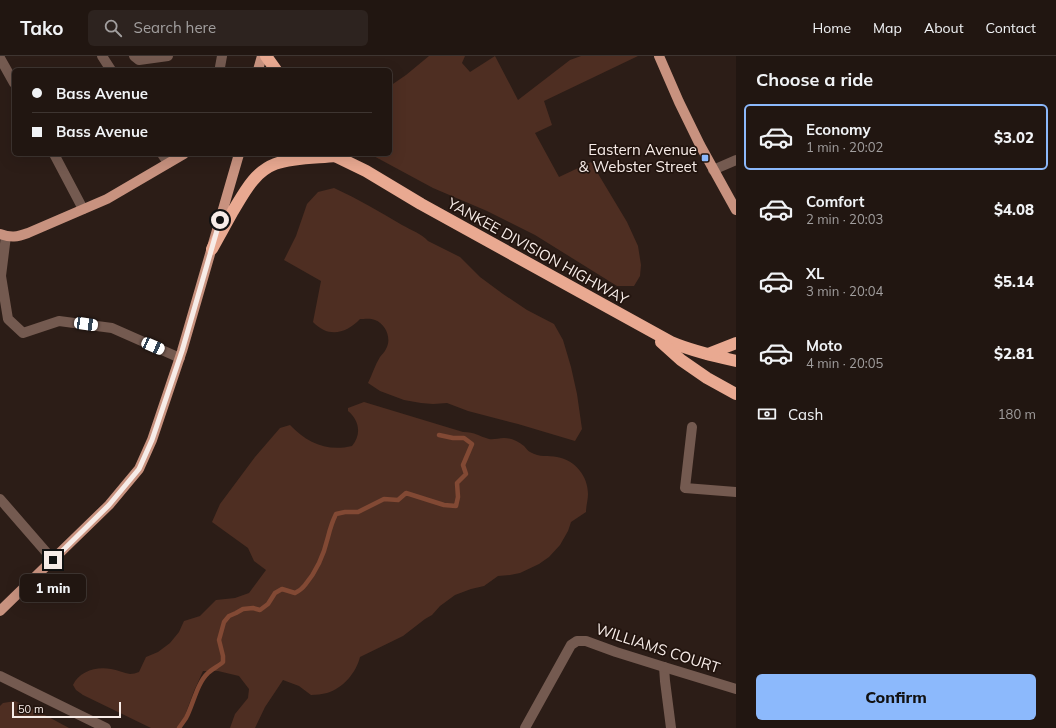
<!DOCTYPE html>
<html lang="en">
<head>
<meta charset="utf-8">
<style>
	body { margin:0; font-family:Mulish,sans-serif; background:#2d231f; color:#f1f3f6; height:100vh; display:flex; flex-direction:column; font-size:15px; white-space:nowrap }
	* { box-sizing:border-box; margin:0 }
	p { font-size:13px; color:#a29f9f }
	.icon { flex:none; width:22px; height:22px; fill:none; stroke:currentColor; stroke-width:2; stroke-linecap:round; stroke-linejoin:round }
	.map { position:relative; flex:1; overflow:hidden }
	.sheet { display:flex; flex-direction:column; background:#211611; width:320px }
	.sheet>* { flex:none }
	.guide { position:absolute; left:12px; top:12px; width:380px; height:88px; border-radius:6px; box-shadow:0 4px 16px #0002,0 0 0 1px #3e3531; display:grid; align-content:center; height:88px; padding:0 20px; background:#211611 }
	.scale { position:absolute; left:12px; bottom:10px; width:109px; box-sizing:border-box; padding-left:4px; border:2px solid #f7ece8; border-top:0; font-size:11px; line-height:14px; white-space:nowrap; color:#f7ece8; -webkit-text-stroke:3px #22140e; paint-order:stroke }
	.end { position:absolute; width:18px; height:18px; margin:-9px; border:5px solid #f7ece8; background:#111; box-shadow:0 0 0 2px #111 }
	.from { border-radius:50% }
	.bubble { position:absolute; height:28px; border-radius:6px; background:#211611; box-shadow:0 4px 16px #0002,0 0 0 1px #3e3531; font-size:13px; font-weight:800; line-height:28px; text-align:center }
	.car { position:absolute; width:12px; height:24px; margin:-12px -6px; border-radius:5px; box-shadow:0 0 3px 1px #0007; background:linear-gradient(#fff 24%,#345 0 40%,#fff 0 76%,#345 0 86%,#fff 0) }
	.guide b { display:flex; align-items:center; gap:14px; height:38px; font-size:15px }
	.guide b+b { border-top:1px solid #3e3531 }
	.guide i { width:10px; height:10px; background:#f1f3f6 }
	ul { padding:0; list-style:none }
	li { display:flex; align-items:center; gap:12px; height:66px; margin:0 8px 6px; padding:0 12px; border:2px solid transparent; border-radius:6px }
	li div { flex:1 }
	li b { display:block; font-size:15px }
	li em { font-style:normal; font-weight:800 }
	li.selected { border-color:#8cb9fc }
	li>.icon { width:36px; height:36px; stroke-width:1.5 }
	h2 { padding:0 20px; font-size:18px; line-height:48px }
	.pay { display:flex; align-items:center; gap:10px; height:44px; padding:0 20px; font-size:15px }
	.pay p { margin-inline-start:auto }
	.cta { display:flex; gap:8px; margin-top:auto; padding:8px 20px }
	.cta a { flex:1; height:46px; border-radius:6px; background:#8cb9fc; color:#111; font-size:16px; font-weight:800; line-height:46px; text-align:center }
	header { display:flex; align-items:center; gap:24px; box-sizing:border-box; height:56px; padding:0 20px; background:#211611; border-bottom:1px solid #3e3531 }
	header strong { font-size:19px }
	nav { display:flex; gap:22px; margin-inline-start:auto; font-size:14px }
	.search { width:280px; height:36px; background:#2d231f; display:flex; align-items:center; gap:10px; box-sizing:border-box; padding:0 14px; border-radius:6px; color:#a29f9f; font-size:15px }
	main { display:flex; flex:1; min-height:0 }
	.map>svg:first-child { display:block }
</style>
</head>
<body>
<header>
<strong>Tako</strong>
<div class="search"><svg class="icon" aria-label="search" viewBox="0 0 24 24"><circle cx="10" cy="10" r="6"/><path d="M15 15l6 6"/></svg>Search here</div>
<nav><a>Home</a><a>Map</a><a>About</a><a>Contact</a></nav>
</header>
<main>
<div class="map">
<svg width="736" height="672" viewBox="0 0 736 672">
	<rect width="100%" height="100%" fill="#2c1d17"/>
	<!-- green -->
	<g fill="#4e2e22">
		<polygon points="429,0 465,0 462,7 470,16 495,0 518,44 570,4 581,0 638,0 544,45 552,69 535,77 559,121 591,106 627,166 638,190 641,209 640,220 634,230 617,230 535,179 487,155 433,132 370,98 390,98 390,30 406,19"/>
		<path d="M334,132C358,143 380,156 402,169C411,174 422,178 428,185L460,201L480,221L503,238L527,254L554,268L563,284L571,311L577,338L582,373L575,385L518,368L468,355L447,347L433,348L421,347L404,344L380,335L368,327C372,319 375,309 380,301C382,298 385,296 386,293C392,283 386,268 375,264C371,262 364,263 360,263C346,278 328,282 313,266L321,225L284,204L296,180L307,148L318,136Z"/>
		<path d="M364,346L463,376C476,376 478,380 489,383C493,384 499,382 504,382C511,382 518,385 524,390C526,392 528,395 530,396C540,402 548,399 557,401C575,404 588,420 588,438C588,444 586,450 586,456L571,466L568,475L560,489L549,501L539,508L520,517L510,519L498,520L484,530L471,533L455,539L440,550L432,559L425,563L403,580L360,601C356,617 343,632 327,637C322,638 316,639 311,639L299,630L283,624L265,651L255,672H230L235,658L248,642L249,633L239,620L218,615H203L194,635L184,662L179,672H151L83,639L76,634L73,629C79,615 97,610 111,613C117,614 124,617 130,618C133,618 136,617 139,616L146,601L158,596L170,587L179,576L184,565L200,560L216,544L235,542L249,537L266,514L254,505L248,492L212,466L220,448L255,401L280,372L290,369C307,387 327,396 352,390C362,378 359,364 348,355V352Z"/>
		<polygon points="15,645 43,658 69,672 0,672 0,650 3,647"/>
	</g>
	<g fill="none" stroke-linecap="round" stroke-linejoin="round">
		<!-- stream -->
		<path stroke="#824934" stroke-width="4.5" d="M179,672C181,669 184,665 186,662C193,649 197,627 208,617C212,613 219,610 223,606V600L219,584L224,566L229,560L236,557L243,553L253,552L260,554L268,548L275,537L282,533L295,537C299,535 302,533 305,529C316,516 324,498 328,481C330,473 332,466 336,458L345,456H358L384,443L398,444L406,437L444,449L456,450L458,441L457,427L466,418L463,409L472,388L464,382H453L439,379"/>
		<!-- minor -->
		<g stroke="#745a50" stroke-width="10">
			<polyline points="102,0 111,14"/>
			<polyline points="134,0 139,4 168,0"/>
			<polyline points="0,2 14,27"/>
			<polyline points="220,11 222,0"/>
			<polyline points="54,98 83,153"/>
			<polyline points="162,98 168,107"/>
			<polyline points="713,114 736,104"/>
			<polyline points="6,180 1,220 8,263 23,277 59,265 112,272 180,302"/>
			<polyline points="692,371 685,432 736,436"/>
			<polyline points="0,443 53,504"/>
			<polyline points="664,611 665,625 671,672"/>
			<polyline points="0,620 106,672"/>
			<polyline points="525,672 571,589 577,585 586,585 616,596 664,611 736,633"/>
		</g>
		<!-- major -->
		<g stroke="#c8927f" stroke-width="10">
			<polyline points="659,0 679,46 700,89 736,154"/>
			<polyline points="258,14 262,0"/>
			<path d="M0,178C11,182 17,181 28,177L107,143L184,98"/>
			<polyline points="0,555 109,449 139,413 152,384 182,295 239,98"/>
		</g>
		<!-- highway -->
		<g stroke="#e9a991" stroke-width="12">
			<polyline points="266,0 276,14"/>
			<path d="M331,98L366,115L421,148L671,286C692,295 714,300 736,305"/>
			<path d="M212,193C219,180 226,168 233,155C244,137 254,116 275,108C294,101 316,102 336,100"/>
			<polyline points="661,286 681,304 707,322 736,338"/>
			<polyline points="708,298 736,287"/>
		</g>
	</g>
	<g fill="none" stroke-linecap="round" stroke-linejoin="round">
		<!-- route -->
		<polyline stroke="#f7ece8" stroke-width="5" points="53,504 109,449 139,413 152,384 182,295 220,164"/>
	</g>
	<!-- markers -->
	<rect fill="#8cb9fc" stroke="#22140e" stroke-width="1.5" x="701" y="98" width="8" height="8" rx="2"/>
	<g text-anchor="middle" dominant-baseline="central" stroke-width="3.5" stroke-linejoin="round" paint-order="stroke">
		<!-- poi labels -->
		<g font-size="15" fill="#f7ece8" stroke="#22140e" text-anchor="end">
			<text x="697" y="93">Eastern Avenue<tspan x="697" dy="17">&amp; Webster Street</tspan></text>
		</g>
		<!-- street labels -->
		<g font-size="15" fill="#f7ece8" stroke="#22140e">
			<text transform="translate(538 195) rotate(29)">YANKEE DIVISION HIGHWAY</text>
			<text transform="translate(658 592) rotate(18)">WILLIAMS COURT</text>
		</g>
	</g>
</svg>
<div class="scale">50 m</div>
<i class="end from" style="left:220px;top:164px"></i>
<i class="end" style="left:53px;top:504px"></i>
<div class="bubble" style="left:20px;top:518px;width:66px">1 min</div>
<i class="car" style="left:86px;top:268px;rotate:98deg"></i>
<i class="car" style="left:153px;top:290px;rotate:114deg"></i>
<div class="guide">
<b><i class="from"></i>Bass Avenue</b>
<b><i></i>Bass Avenue</b>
</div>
</div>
<section class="sheet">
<h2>Choose a ride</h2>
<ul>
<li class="selected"><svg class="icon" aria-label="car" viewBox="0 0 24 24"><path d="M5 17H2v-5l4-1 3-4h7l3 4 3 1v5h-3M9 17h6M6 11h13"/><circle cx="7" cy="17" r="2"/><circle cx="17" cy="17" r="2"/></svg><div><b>Economy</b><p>1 min · 20:02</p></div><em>$3.02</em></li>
<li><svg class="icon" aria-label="car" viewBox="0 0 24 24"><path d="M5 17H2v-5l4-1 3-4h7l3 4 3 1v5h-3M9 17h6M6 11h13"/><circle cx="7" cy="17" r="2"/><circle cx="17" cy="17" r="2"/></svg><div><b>Comfort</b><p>2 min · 20:03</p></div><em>$4.08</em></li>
<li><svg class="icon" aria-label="car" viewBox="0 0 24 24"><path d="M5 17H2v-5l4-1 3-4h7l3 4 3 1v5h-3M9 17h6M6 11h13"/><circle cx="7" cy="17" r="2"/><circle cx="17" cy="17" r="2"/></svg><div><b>XL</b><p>3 min · 20:04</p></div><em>$5.14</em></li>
<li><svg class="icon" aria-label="car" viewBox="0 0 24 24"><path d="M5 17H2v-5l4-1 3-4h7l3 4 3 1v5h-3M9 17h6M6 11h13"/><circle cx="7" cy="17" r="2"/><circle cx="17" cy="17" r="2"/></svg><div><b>Moto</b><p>4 min · 20:05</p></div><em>$2.81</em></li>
</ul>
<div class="pay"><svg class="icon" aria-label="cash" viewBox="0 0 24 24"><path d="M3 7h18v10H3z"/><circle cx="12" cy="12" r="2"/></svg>Cash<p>180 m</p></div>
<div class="cta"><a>Confirm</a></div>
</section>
</main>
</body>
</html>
